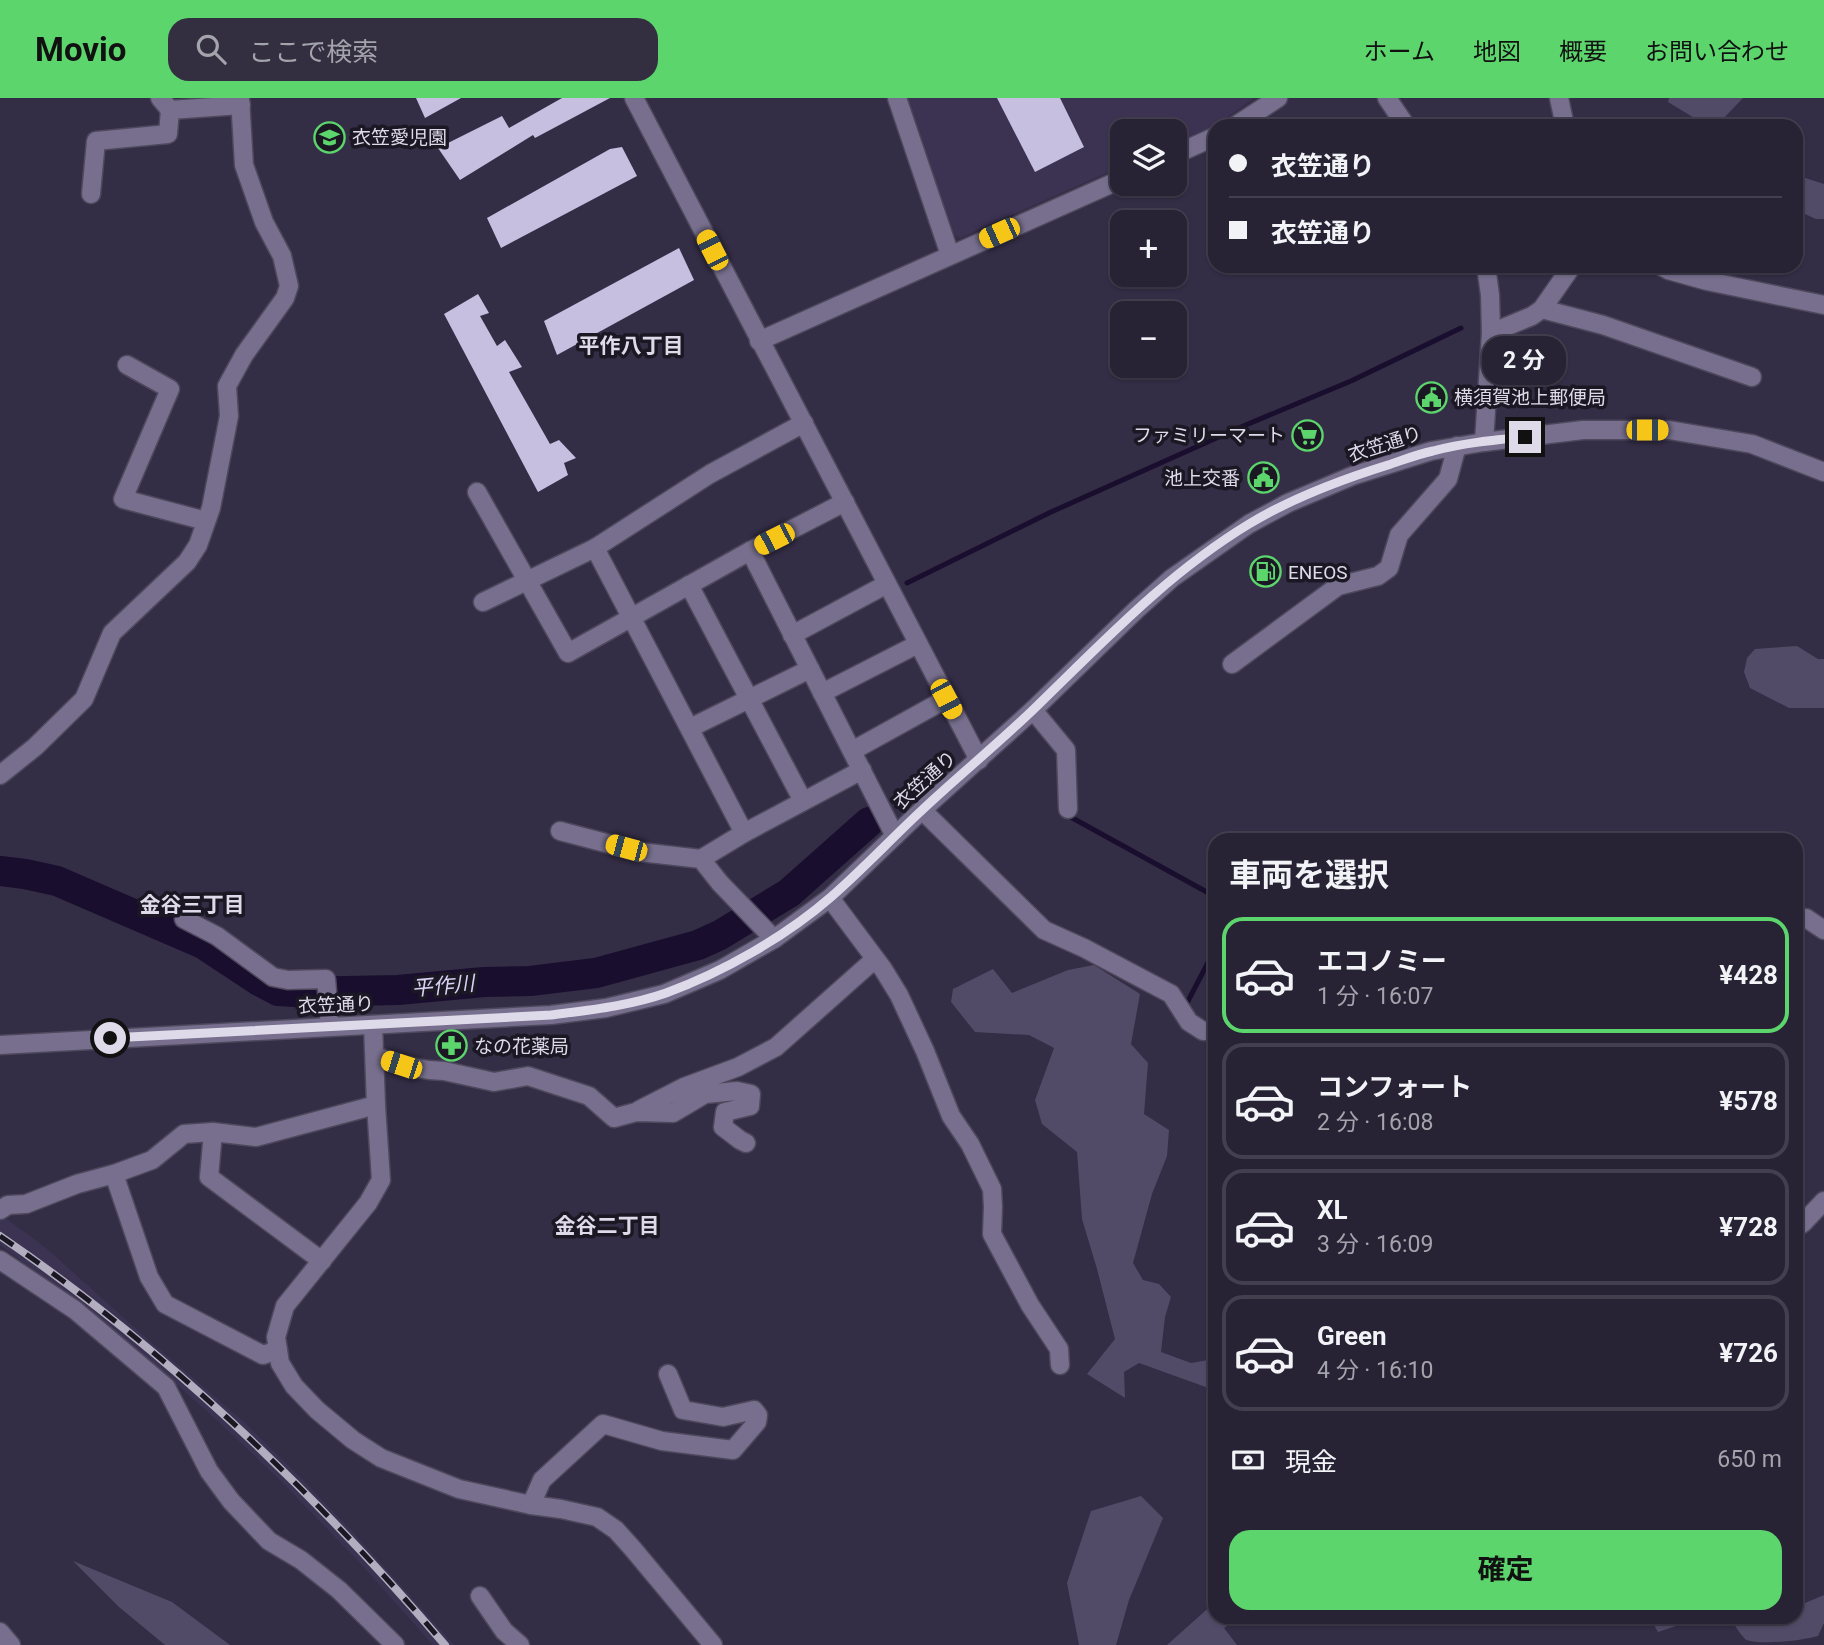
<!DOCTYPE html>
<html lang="ja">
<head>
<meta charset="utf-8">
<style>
	body { margin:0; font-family:Roboto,"Noto Sans JP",sans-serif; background:#332f40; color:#f1f3f6; height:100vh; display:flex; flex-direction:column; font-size:26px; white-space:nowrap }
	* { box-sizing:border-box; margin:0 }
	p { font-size:23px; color:#a4a4ac }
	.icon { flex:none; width:38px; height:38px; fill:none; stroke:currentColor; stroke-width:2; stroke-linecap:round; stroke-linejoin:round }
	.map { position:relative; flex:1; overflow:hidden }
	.sheet { position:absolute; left:1208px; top:735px; width:595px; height:791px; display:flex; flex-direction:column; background:#272234; border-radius:21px; box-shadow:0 2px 5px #0004,0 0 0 2px #433f4f }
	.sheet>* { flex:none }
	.banner { position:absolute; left:1208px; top:21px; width:595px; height:154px; border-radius:21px; box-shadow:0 2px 5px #0004,0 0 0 2px #433f4f; display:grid; align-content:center; height:154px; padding:0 21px; background:#272234 }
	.buttons { position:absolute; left:1110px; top:21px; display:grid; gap:14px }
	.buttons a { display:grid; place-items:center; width:77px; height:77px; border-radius:14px; background:#272234; box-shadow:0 2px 5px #0004,0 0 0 2px #433f4f; font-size:35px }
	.end { position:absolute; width:32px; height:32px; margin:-16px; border:9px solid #dedaea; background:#111; box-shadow:0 0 0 4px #111 }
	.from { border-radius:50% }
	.bubble { position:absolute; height:49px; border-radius:21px; background:#272234; box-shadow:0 2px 5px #0004,0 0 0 2px #433f4f; font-size:23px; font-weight:700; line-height:49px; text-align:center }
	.car { position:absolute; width:21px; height:42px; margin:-21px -10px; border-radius:9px; box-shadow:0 0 5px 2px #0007; background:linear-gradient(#f5c518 24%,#345 0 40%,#f5c518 0 76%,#345 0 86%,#f5c518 0) }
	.banner b { display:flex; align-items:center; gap:24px; height:66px; font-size:26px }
	.banner b+b { border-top:2px solid #433f4f }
	.banner i { width:18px; height:18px; background:#f1f3f6 }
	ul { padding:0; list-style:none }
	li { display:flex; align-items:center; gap:21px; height:116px; margin:0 14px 10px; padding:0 7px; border:4px solid #433f4f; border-radius:21px }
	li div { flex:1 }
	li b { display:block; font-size:26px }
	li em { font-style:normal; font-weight:700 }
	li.selected { border-color:#5cd56d }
	li>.icon { width:63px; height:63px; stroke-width:1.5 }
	h2 { padding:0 21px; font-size:32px; line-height:84px }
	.pay { display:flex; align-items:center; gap:18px; height:77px; padding:0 21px; font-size:26px }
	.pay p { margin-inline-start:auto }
	.cta { display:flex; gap:14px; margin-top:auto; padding:14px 21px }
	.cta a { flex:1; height:80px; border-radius:21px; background:#5cd56d; color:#111; font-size:28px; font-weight:700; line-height:80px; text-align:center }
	header { display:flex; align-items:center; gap:42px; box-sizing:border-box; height:98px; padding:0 35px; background:#5cd56d; color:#111 }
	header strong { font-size:33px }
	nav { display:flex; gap:38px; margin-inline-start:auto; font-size:24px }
	.search { width:490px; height:63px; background:#332f40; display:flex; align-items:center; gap:18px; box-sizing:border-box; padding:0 24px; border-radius:21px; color:#a4a4ac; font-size:26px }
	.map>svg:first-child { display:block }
</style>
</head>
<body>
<header>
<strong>Movio</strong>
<div class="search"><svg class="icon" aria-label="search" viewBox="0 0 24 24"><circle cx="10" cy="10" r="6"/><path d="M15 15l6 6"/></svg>ここで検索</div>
<nav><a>ホーム</a><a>地図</a><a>概要</a><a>お問い合わせ</a></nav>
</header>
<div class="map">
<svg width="1824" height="1547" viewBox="0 0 1824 1547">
	<rect width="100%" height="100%" fill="#342d46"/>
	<!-- built -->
	<g fill="#3c3353">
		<polygon points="900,0 1254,0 1218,26 1174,45 1174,33 1122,33 1122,68 960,140 953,136"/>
		<polygon points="0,1116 46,1150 144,1238 243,1323 301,1380 350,1431 454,1547 433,1547 359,1464 283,1385 221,1326 154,1266 97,1219 0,1147"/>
	</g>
	<!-- green -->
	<g fill="#524b67">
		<polygon points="1669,0 1743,0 1719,25 1696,21 1668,4"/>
		<polygon points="1796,77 1824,86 1824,121 1816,121 1796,112"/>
		<polygon points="1797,548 1818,561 1824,561 1824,610 1789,610 1750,590 1744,574 1747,560 1755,551"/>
		<polygon points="1094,867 1140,896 1131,946 1148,965 1144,1016 1169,1032 1167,1058 1152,1096 1133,1165 1143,1182 1159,1186 1171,1199 1165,1219 1161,1254 1191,1265 1214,1261 1214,1292 1139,1265 1124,1274 1125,1300 1087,1276 1115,1241 1097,1171 1082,1121 1077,1054 1042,1026 1035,1002 1054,950 1029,937 975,934 951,904 953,891 993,871 1012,895 1068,872"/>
		<polygon points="1141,1398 1163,1420 1129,1502 1116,1547 1079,1547 1067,1485 1091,1413"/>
		<polygon points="73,1463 172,1504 230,1547 165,1547 119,1509"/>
		<path d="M1824,1497V1525L1818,1538C1799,1543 1763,1547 1746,1542C1740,1536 1734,1526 1729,1519H1796V1500L1805,1505Z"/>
		<polygon points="1214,1505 1214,1519 1242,1519 1224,1530 1237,1547 1167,1547"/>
		<polygon points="1649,1519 1703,1519 1658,1534"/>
	</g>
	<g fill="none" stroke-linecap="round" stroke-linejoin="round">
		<!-- stream -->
		<g stroke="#190e2d" stroke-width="5">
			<polyline points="907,485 1051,414 1241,329 1351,283 1461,230"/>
			<polyline points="1067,717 1214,798"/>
			<polyline points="1188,903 1214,853"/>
		</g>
		<!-- river -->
		<polyline stroke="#190e2d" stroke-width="30" points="0,773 25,776 57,783 203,846 259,883 278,893 295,894 398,892 484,884 530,883 596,875 698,847 720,837 789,795 869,724"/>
	</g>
	<!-- building -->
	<g fill="#c7bfe0">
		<polygon points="416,0 461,0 425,20"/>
		<polygon points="562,0 610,0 535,40 533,37 460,82 438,50 502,18 509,30"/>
		<polygon points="997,0 1060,0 1084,49 1035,74"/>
		<polygon points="622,49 637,78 501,150 487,120 610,51"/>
		<polygon points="679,150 694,182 557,257 544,223"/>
		<polygon points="478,196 489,215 480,218 497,248 505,242 522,269 509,274 550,346 559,342 576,360 564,365 568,377 538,394 444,216"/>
	</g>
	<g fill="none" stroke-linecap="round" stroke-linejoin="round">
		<defs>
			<g id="minor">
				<polyline points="160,0 170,12 241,7"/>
				<polyline points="634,0 979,662"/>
				<polyline points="897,0 950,157"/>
				<polyline points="1387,0 1406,28"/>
				<polyline points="1559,0 1565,28"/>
				<polyline points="1235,28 1278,0"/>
				<polyline points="1174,57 1214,39"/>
				<polyline points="91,96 96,43 168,36 170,12"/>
				<polyline points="1661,168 1668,172 1707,183 1824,207"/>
				<polyline points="1542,211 1603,227 1752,279"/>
				<polyline points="1491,235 1532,218 1542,211 1572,168"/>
				<polyline points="759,243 1122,81"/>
				<polyline points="127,267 170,291 123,401 206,423"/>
				<polyline points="1484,344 1491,235 1490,197 1486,168"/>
				<polyline points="477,394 568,555 750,453 845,404"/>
				<polyline points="595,450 744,735 862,672"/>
				<polyline points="750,453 895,738"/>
				<polyline points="689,487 803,703"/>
				<polyline points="483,504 595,450 710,376 804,325"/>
				<polyline points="792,537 887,486"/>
				<polyline points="1232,566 1338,488 1378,478 1389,470 1399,437 1448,381 1457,348"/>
				<polyline points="822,595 918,546"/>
				<polyline points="1033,612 1066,652 1068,711"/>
				<polyline points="690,630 810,571"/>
				<polyline points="852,653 946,601"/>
				<polyline points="0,677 35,649 84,601 112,535 187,464 198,447 211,410 229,318 227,288 244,257 285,200 289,188 282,158 264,124 244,67 240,0"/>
				<polyline points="922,712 1044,832 1084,850 1171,896 1189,924 1203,933 1214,933"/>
				<polyline points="560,733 640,754 701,761 720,785 774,841"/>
				<polyline points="701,761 744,735"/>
				<polyline points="830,800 883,871 899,897 925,953 951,1018 970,1046 992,1091 993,1109 992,1136 1030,1207 1059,1251 1060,1267"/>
				<polyline points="1806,820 1824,832"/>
				<polyline points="184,821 217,838 273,879 288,882 326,881 330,928"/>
				<polyline points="373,927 376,1007 381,1082 368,1105 285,1208 276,1239 280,1265 294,1288 317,1312 353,1342 381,1360 459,1391 531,1407 561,1411 597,1419 616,1432 633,1451 713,1547"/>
				<polyline points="0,947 551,917 606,910 664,896 720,872 774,841 830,800 922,712 1033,612 1136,512 1172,480 1249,426 1288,405 1352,378 1431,353 1484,344 1583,332 1669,332 1752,346 1824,374"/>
				<polyline points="375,958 401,967 429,972 444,973 494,984 528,978 589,998 614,1020 636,1014 673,1015 705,996 737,993 751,996 750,1008 725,1014 723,1029 740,1042 746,1045"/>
				<polyline points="639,1012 684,989 738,969 776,949 875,861"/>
				<polyline points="213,1034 209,1079 322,1163"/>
				<polyline points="114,1076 149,1179 165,1206 263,1257 278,1252"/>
				<polyline points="0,1112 8,1107 26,1106 77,1086 114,1076 152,1062 184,1036 213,1034 256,1039 376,1007"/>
				<polyline points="1796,1130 1803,1125 1824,1103"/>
				<polyline points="0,1162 75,1212 166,1289 209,1373 231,1403 269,1443 301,1462 339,1492 395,1547"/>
				<polyline points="531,1407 542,1382 603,1326 662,1343 733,1352 757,1324 758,1317 754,1312 723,1319 683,1312 668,1276"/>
				<polyline points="480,1498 504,1533 520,1547"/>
				<polyline points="0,1534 11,1547"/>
			</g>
		</defs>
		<!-- minor casing -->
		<use href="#minor" stroke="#4e485d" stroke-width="21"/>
		<!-- minor -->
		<use href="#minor" stroke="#776f8d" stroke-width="18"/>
		<defs>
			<path id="rail" d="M0,1138C167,1252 314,1394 445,1547"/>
		</defs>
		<!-- rail casing -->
		<use href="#rail" stroke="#b2aec0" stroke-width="8"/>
		<!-- rail -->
		<use href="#rail" stroke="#1b1823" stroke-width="5" stroke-dasharray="16" stroke-linecap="butt"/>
	</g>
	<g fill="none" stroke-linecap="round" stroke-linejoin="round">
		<!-- route -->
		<path stroke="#dedaea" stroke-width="9" d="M110,940L551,917C589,912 629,908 666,895C723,874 785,839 831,799C862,772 890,742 920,714C958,678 999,645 1037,608C1104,543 1168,475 1249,426C1292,400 1340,382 1388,367C1403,362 1418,356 1433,353C1463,345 1494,342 1525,339"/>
	</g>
	<!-- icons -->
	<defs>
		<symbol id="school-ring" viewBox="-11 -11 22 22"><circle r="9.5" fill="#1b1823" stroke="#5cd56d" stroke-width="1.5"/><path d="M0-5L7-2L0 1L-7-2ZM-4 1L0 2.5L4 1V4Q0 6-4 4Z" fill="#5cd56d"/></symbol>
		<symbol id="civic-ring" viewBox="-11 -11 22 22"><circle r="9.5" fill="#1b1823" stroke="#5cd56d" stroke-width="1.5"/><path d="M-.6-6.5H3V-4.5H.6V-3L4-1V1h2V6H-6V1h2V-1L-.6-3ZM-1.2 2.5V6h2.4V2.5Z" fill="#5cd56d"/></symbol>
		<symbol id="supermarket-ring" viewBox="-11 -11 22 22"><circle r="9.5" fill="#1b1823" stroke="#5cd56d" stroke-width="1.5"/><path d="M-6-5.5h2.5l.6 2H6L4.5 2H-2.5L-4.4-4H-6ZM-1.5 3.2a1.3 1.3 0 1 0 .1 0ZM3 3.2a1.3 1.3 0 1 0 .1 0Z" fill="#5cd56d"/></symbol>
		<symbol id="fuel-ring" viewBox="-11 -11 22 22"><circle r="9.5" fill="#1b1823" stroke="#5cd56d" stroke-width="1.5"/><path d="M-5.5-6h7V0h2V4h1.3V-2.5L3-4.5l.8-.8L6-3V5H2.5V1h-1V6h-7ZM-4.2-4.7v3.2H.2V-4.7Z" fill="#5cd56d"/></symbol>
		<symbol id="pharmacy-ring" viewBox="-11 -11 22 22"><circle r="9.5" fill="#1b1823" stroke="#5cd56d" stroke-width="1.5"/><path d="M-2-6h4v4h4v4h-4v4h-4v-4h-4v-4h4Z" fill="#5cd56d"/></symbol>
	</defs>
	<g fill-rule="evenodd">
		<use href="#school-ring" x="312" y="22" width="35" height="35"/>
		<use href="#civic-ring" x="1414" y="282" width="35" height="35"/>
		<use href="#supermarket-ring" x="1290" y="320" width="35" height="35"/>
		<use href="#civic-ring" x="1246" y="362" width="35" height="35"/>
		<use href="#fuel-ring" x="1248" y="456" width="35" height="35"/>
		<use href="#pharmacy-ring" x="434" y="930" width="35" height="35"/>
	</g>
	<g text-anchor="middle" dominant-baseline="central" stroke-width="7" stroke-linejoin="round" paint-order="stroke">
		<!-- poi labels -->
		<g font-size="19" fill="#dedaea" stroke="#1b1823" text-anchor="start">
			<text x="352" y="39">衣笠愛児園</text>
			<text x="1454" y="299">横須賀池上郵便局</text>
			<text x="1285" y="337" text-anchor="end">ファミリーマート</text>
			<text x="1240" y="380" text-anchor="end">池上交番</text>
			<text x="1288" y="474">ENEOS</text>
			<text x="474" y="948">なの花薬局</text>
		</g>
		<!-- street labels -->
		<g font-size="19" fill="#dedaea" stroke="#1b1823">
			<text transform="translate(1385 346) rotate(-18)">衣笠通り</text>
			<text transform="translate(925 682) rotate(-42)">衣笠通り</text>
			<text transform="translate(336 907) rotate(-2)">衣笠通り</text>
		</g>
		<!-- neighbourhood labels -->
		<g font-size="21" font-weight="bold" fill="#dedaea" stroke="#1b1823">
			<text x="631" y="248">平作八丁目</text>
			<text x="192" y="807">金谷三丁目</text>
			<text x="607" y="1128">金谷二丁目</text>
		</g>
		<!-- water labels -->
		<g font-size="21" font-style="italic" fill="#dbd1f8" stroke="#1b1823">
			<text transform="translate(443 888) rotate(-5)">平作川</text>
		</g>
	</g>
</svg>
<div class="buttons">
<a><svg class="icon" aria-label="layers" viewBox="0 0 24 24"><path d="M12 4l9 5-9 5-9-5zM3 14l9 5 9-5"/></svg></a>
<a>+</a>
<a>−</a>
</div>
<i class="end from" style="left:110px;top:940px"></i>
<i class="end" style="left:1525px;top:339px"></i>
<div class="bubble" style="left:1482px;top:238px;width:84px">2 分</div>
<i class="car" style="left:999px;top:135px;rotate:246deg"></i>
<i class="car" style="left:712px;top:152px;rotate:333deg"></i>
<i class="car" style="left:1647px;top:332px;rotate:90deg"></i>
<i class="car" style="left:774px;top:441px;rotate:243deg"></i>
<i class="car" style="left:946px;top:601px;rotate:152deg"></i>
<i class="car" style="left:626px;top:750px;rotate:285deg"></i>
<i class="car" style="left:401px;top:967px;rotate:288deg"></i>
<div class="banner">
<b><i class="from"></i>衣笠通り</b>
<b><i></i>衣笠通り</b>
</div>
<section class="sheet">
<h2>車両を選択</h2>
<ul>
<li class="selected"><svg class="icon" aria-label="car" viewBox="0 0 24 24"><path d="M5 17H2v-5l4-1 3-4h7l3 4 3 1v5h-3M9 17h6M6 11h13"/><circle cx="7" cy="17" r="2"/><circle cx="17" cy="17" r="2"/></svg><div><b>エコノミー</b><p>1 分 · 16:07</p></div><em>¥428</em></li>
<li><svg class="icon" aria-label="car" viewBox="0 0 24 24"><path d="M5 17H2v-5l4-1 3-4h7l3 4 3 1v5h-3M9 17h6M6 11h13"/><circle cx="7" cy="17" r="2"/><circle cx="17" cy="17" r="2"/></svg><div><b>コンフォート</b><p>2 分 · 16:08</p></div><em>¥578</em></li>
<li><svg class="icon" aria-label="car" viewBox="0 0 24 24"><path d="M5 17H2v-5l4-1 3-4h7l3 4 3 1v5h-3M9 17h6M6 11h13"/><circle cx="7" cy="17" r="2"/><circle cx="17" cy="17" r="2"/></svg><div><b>XL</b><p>3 分 · 16:09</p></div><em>¥728</em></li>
<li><svg class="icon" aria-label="car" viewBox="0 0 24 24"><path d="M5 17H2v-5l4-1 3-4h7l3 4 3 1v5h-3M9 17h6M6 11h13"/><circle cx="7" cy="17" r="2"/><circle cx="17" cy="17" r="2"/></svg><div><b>Green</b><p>4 分 · 16:10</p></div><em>¥726</em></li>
</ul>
<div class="pay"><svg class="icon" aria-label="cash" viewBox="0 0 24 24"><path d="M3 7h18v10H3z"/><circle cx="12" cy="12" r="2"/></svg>現金<p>650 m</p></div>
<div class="cta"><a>確定</a></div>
</section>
</div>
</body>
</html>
